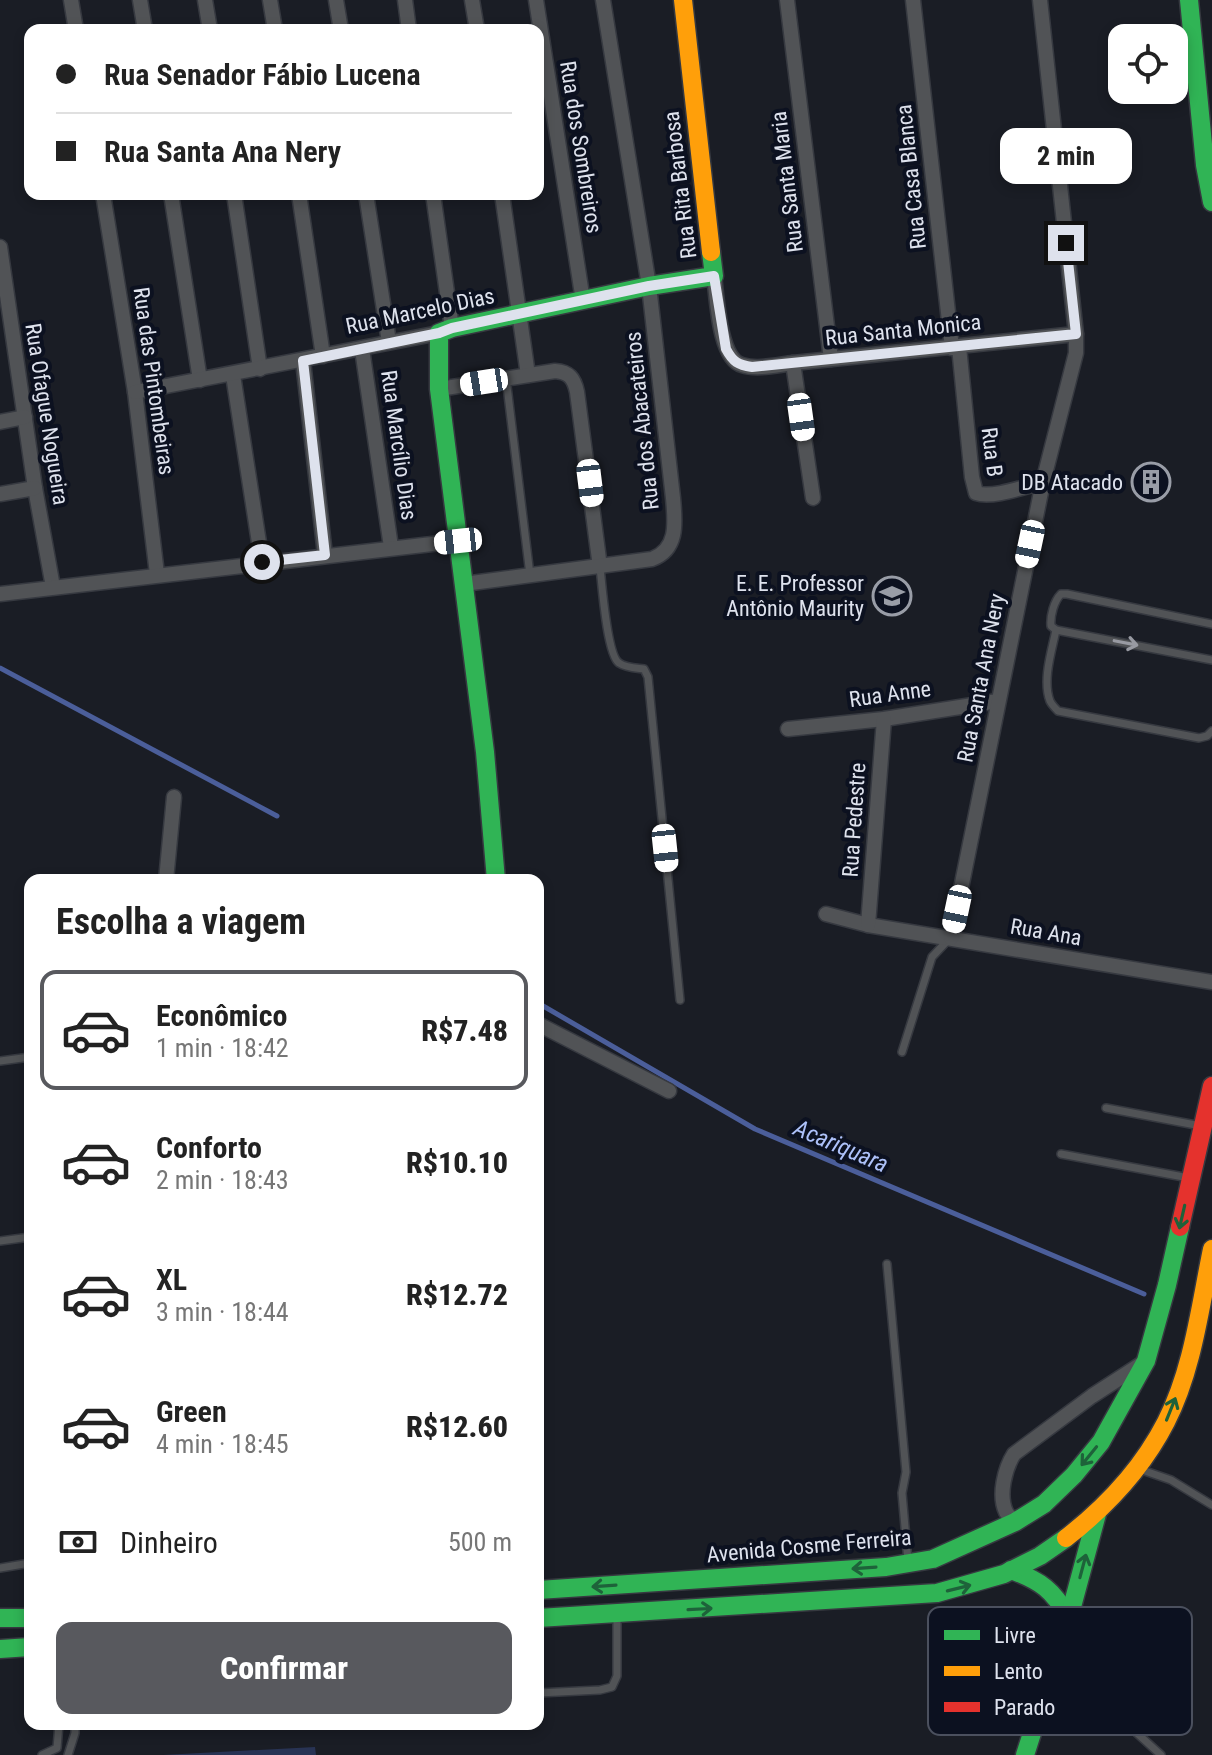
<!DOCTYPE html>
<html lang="pt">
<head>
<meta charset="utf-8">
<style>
	body { margin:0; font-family:"Roboto Condensed",sans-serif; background:#f6f6f6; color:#222; height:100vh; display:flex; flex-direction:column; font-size:30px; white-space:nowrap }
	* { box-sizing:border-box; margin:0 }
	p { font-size:26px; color:#767676 }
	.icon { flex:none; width:44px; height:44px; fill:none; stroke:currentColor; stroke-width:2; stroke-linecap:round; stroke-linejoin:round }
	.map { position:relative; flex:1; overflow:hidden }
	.side { position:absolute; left:24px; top:874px; width:520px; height:856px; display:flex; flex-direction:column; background:#fff; border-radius:16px; box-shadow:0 4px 12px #0003 }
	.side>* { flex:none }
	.banner { position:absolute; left:24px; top:24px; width:520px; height:176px; border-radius:16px; box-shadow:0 4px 12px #0003; display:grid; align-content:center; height:176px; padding:0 32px; background:#fff }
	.buttons { position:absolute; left:1108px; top:24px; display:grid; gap:16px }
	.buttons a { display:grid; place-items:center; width:80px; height:80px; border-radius:16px; background:#fff; box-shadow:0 4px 12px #0003; font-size:40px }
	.end { position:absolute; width:36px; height:36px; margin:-18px; border:10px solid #dee2ed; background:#111; box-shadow:0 0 0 4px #111 }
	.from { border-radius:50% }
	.bubble { position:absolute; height:56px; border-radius:16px; background:#fff; box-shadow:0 4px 12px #0003; font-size:26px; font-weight:800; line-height:56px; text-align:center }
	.car { position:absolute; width:24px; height:48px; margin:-24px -12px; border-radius:10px; box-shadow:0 0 6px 2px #0007; background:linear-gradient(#fff 24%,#345 0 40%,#fff 0 76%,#345 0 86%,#fff 0) }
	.banner b { display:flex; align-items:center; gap:28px; height:76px; font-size:30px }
	.banner b+b { border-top:2px solid #e0e0e0 }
	.banner i { width:20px; height:20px; background:#222 }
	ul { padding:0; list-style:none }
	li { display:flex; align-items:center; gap:24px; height:120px; margin:0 16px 12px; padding:0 16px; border:4px solid transparent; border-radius:16px }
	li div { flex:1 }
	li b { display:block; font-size:30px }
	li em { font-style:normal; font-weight:800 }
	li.on { border-color:#58595e }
	li>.icon { width:72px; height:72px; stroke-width:1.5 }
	h2 { padding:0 32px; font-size:36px; line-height:96px }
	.pay { display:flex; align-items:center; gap:20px; height:88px; padding:0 32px; font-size:30px }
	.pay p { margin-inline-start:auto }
	.action { display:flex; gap:16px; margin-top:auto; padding:16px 32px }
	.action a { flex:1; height:92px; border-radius:16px; background:#58595e; color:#fff; font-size:32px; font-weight:800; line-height:92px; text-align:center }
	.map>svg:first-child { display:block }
</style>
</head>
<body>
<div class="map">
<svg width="1212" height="1755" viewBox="0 0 1212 1755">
	<rect width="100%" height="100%" fill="#1a1d25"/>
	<!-- grass -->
	<polygon fill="#283354" points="315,1747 316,1755 163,1755"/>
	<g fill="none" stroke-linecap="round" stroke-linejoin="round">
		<!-- stream -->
		<g stroke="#4b5e9a" stroke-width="5">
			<polyline points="0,668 277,816"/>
			<polyline points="538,1003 755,1129 1144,1294"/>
		</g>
		<defs>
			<g id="lane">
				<polyline points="506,378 530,575"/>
				<path d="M600,567C602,585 607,655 619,663C626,668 636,668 644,669L648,677L680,1000"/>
				<path d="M1212,624L1067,594H1061C1054,601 1050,616 1051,626L1056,630L1212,660"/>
				<path d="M1056,630C1052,650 1042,680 1050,701C1052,705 1055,708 1058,711L1199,738L1207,736L1212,731"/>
				<polyline points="902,1052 932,957 949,939"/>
				<polyline points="0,1061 30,1057"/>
				<polyline points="1106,1108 1201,1126"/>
				<polyline points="1061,1154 1189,1178"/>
				<polyline points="0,1241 30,1237"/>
				<polyline points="887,1264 906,1472 902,1493 908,1561"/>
				<polyline points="1142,1470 1171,1480 1212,1505"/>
				<polyline points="0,1568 30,1563"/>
				<polyline points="1056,1667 1085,1686 1161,1755"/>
				<polyline points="538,1693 600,1690 612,1687 617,1676 617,1616"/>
				<polyline points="42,1755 57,1748 59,1724"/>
				<polyline points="68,1755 75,1733 75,1724"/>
			</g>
			<g id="street">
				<polyline points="71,0 76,30"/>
				<polyline points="140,0 145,30"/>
				<polyline points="205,0 210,30"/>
				<polyline points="270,0 275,30"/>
				<polyline points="336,0 341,30"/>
				<polyline points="405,0 409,30"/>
				<polyline points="472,0 477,30"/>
				<polyline points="536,0 583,301"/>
				<polyline points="787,0 831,359"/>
				<polyline points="913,0 952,348"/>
				<polyline points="103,194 135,392 157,574"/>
				<polyline points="171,194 200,380"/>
				<polyline points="234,194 260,369"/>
				<polyline points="299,194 323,356"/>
				<polyline points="366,194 389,342"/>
				<polyline points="433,194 452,328"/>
				<polyline points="502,194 528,375"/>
				<polyline points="0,247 35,488 53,587"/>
				<path d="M714,276C717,297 719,359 742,365C757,370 777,365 793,363L1076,334"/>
				<path d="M959,347L972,477L976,493C992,499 1026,486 1043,482"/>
				<polyline points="362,349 391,547"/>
				<polyline points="303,361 325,555"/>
				<polyline points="793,363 813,498"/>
				<polyline points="233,375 262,562"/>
				<path d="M439,389L555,371C569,372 574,378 577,392L600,567"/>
				<polyline points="135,392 439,333"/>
				<polyline points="0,422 25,417"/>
				<polyline points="0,494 35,488"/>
				<path d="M464,584L652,559C679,549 675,521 673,498L649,286L603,0"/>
				<polyline points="0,594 458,541"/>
				<polyline points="788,729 884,719 998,701"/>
				<polyline points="166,880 174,797"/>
				<polyline points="826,914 868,925 1212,982"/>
				<polyline points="868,925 884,719"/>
				<polyline points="951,938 1043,482 1076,353 1076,334 1040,0"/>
				<polyline points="538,1024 669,1091"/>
				<path d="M1015,1522C1012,1518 1008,1516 1006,1512C998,1495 1005,1468 1014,1454L1092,1396L1143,1363"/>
			</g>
			<g id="fast">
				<polyline points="1189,0 1205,165 1212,202"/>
				<polyline points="496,880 485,752 439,389 439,333 452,328 649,286 714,276 711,252"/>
				<path d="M1011,1570C1041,1581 1053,1590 1069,1618"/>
				<polyline points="538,1590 886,1567 933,1559 1015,1522 1044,1504 1074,1475 1101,1442 1146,1361 1167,1285 1180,1227"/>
				<polyline points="0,1618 30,1618"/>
				<polyline points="538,1618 937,1593 1004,1574 1040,1556 1066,1538"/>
				<polyline points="0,1649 30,1647"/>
				<polyline points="1025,1755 1069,1618 1097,1514"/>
			</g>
			<g id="slow">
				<polyline points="683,0 711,252"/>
				<path d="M1066,1538C1107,1506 1142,1469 1166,1422C1193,1369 1200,1307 1212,1249"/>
			</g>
			<polyline id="jam" points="1180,1227 1212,1086"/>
		</defs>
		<!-- lane casing -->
		<use href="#lane" stroke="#363940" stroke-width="10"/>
		<!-- street casing -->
		<use href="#street" stroke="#363940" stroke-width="17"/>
		<!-- fast casing -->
		<use href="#fast" stroke="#363940" stroke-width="21"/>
		<!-- slow casing -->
		<use href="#slow" stroke="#363940" stroke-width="21"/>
		<!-- jam casing -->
		<use href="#jam" stroke="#363940" stroke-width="21"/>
		<!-- lane -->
		<use href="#lane" stroke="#515356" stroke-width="7"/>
		<!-- street -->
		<use href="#street" stroke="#515356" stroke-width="14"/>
		<!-- fast -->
		<use href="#fast" stroke="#30b455" stroke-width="18"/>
		<!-- slow -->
		<use href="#slow" stroke="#ff9f0a" stroke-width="18"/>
		<!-- jam -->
		<use href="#jam" stroke="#e5322d" stroke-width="18"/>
	</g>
	<!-- one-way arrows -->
	<defs><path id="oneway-shaft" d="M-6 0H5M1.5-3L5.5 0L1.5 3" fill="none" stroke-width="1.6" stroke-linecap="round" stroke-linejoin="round" transform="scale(2)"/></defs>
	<use stroke="#989aa2" href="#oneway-shaft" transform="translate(1126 643) rotate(11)"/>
	<g stroke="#1e623a">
		<use href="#oneway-shaft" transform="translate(1182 1217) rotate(103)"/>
		<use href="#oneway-shaft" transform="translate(1171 1409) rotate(-68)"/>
		<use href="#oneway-shaft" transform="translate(1089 1456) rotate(129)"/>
		<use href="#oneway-shaft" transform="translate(1083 1566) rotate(-75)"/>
		<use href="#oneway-shaft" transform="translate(864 1568) rotate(176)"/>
		<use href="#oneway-shaft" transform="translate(604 1586) rotate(176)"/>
		<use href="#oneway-shaft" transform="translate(959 1588) rotate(-14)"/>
		<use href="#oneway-shaft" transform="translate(700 1609) rotate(-3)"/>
	</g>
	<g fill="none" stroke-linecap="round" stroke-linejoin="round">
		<!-- route -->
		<path stroke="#dee2ed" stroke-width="10" d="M262,562L325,555L303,361L439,333L452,328L649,286L714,276L726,349C733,362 738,365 752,367L1076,334L1066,243"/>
	</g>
	<!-- icons -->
	<defs>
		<symbol id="building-ring" viewBox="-11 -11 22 22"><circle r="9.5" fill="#0c1120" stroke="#999da7" stroke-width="1.5"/><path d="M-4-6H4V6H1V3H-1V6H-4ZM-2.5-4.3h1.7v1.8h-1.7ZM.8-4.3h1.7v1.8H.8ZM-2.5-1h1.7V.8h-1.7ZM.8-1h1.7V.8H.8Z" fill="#999da7"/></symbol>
		<symbol id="school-ring" viewBox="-11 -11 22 22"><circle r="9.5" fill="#0c1120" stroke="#999da7" stroke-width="1.5"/><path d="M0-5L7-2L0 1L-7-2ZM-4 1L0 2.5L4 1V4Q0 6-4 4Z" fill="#999da7"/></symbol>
	</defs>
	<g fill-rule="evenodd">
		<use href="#building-ring" x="1129" y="460" width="44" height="44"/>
		<use href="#school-ring" x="870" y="574" width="44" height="44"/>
	</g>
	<g text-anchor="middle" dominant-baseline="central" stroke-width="8" stroke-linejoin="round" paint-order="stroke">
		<!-- street labels -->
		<g font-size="22" fill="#dee2ed" stroke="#0c1120">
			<text transform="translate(581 147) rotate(81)">Rua dos Sombreiros</text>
			<text transform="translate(911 177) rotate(-96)">Rua Casa Blanca</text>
			<text transform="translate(787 182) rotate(-97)">Rua Santa Maria</text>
			<text transform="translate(680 185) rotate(-97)">Rua Rita Barbosa</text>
			<text transform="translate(420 311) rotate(-12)">Rua Marcelo Dias</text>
			<text transform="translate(903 330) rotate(-6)">Rua Santa Monica</text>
			<text transform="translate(154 381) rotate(82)">Rua das Pintombeiras</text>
			<text transform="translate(47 414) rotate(81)">Rua Ofague Nogueira</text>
			<text transform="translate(642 421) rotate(-96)">Rua dos Abacateiros</text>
			<text transform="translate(399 445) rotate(82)">Rua Marcílio Dias</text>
			<text transform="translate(992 452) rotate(83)">Rua B</text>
			<text transform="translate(981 678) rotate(-79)">Rua Santa Ana Nery</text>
			<text transform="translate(890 694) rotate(-8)">Rua Anne</text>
			<text transform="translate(854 820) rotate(-86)">Rua Pedestre</text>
			<text transform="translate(1046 932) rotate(10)">Rua Ana</text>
			<text transform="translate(809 1546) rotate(-5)">Avenida Cosme Ferreira</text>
		</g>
		<!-- poi labels -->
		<g font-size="22" fill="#dee2ed" stroke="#0c1120" text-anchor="end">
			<text x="1123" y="482">DB Atacado</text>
			<text x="864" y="583">E. E. Professor<tspan x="864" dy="25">Antônio Maurity</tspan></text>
		</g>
		<!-- water labels -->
		<g font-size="24" font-style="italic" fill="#adc1f9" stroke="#0c1120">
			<text transform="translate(841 1146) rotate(23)">Acariquara</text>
		</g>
	</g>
	<!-- legend -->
	<rect x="928" y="1607" width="264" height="128" rx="12" fill="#0c1120" stroke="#4b505e" stroke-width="2"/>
	<rect x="944" y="1630" width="36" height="10" fill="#30b455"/>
	<rect x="944" y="1666" width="36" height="10" fill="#ff9f0a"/>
	<rect x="944" y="1702" width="36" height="10" fill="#e5322d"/>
	<g font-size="22" fill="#dee2ed">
		<text x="994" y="1643">Livre</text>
		<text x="994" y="1679">Lento</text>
		<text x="994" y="1715">Parado</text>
	</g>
</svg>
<div class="buttons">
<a><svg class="icon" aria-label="locate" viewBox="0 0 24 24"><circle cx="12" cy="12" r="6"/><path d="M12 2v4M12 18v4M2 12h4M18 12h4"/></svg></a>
</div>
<i class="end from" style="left:262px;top:562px"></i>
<i class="end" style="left:1066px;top:243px"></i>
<div class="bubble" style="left:1000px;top:128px;width:132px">2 min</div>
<i class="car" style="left:484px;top:382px;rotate:261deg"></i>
<i class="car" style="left:801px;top:417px;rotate:172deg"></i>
<i class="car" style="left:590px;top:483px;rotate:173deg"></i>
<i class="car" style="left:458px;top:541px;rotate:264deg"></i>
<i class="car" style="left:1030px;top:544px;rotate:192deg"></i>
<i class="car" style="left:665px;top:848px;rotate:174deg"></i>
<i class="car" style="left:957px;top:909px;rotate:192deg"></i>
<div class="banner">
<b><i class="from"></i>Rua Senador Fábio Lucena</b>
<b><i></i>Rua Santa Ana Nery</b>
</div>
<section class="side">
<h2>Escolha a viagem</h2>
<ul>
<li class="on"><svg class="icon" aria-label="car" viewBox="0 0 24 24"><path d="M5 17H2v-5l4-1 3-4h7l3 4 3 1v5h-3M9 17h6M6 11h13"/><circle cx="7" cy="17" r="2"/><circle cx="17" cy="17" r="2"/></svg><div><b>Econômico</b><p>1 min · 18:42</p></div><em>R$7.48</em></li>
<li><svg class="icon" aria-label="car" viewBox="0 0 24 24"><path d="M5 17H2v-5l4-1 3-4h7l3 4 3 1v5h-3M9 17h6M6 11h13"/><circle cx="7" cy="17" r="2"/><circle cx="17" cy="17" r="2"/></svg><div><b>Conforto</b><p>2 min · 18:43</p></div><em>R$10.10</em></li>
<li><svg class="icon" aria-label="car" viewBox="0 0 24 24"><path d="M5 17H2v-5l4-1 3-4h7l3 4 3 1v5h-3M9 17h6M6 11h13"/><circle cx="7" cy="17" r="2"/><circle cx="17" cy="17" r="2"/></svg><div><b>XL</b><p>3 min · 18:44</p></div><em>R$12.72</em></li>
<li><svg class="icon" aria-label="car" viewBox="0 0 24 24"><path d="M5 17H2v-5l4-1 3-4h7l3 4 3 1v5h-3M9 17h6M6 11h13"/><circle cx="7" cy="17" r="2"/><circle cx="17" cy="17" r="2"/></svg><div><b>Green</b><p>4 min · 18:45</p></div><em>R$12.60</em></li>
</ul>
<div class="pay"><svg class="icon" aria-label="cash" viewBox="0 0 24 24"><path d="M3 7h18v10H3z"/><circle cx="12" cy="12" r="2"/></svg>Dinheiro<p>500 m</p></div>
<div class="action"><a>Confirmar</a></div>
</section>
</div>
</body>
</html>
